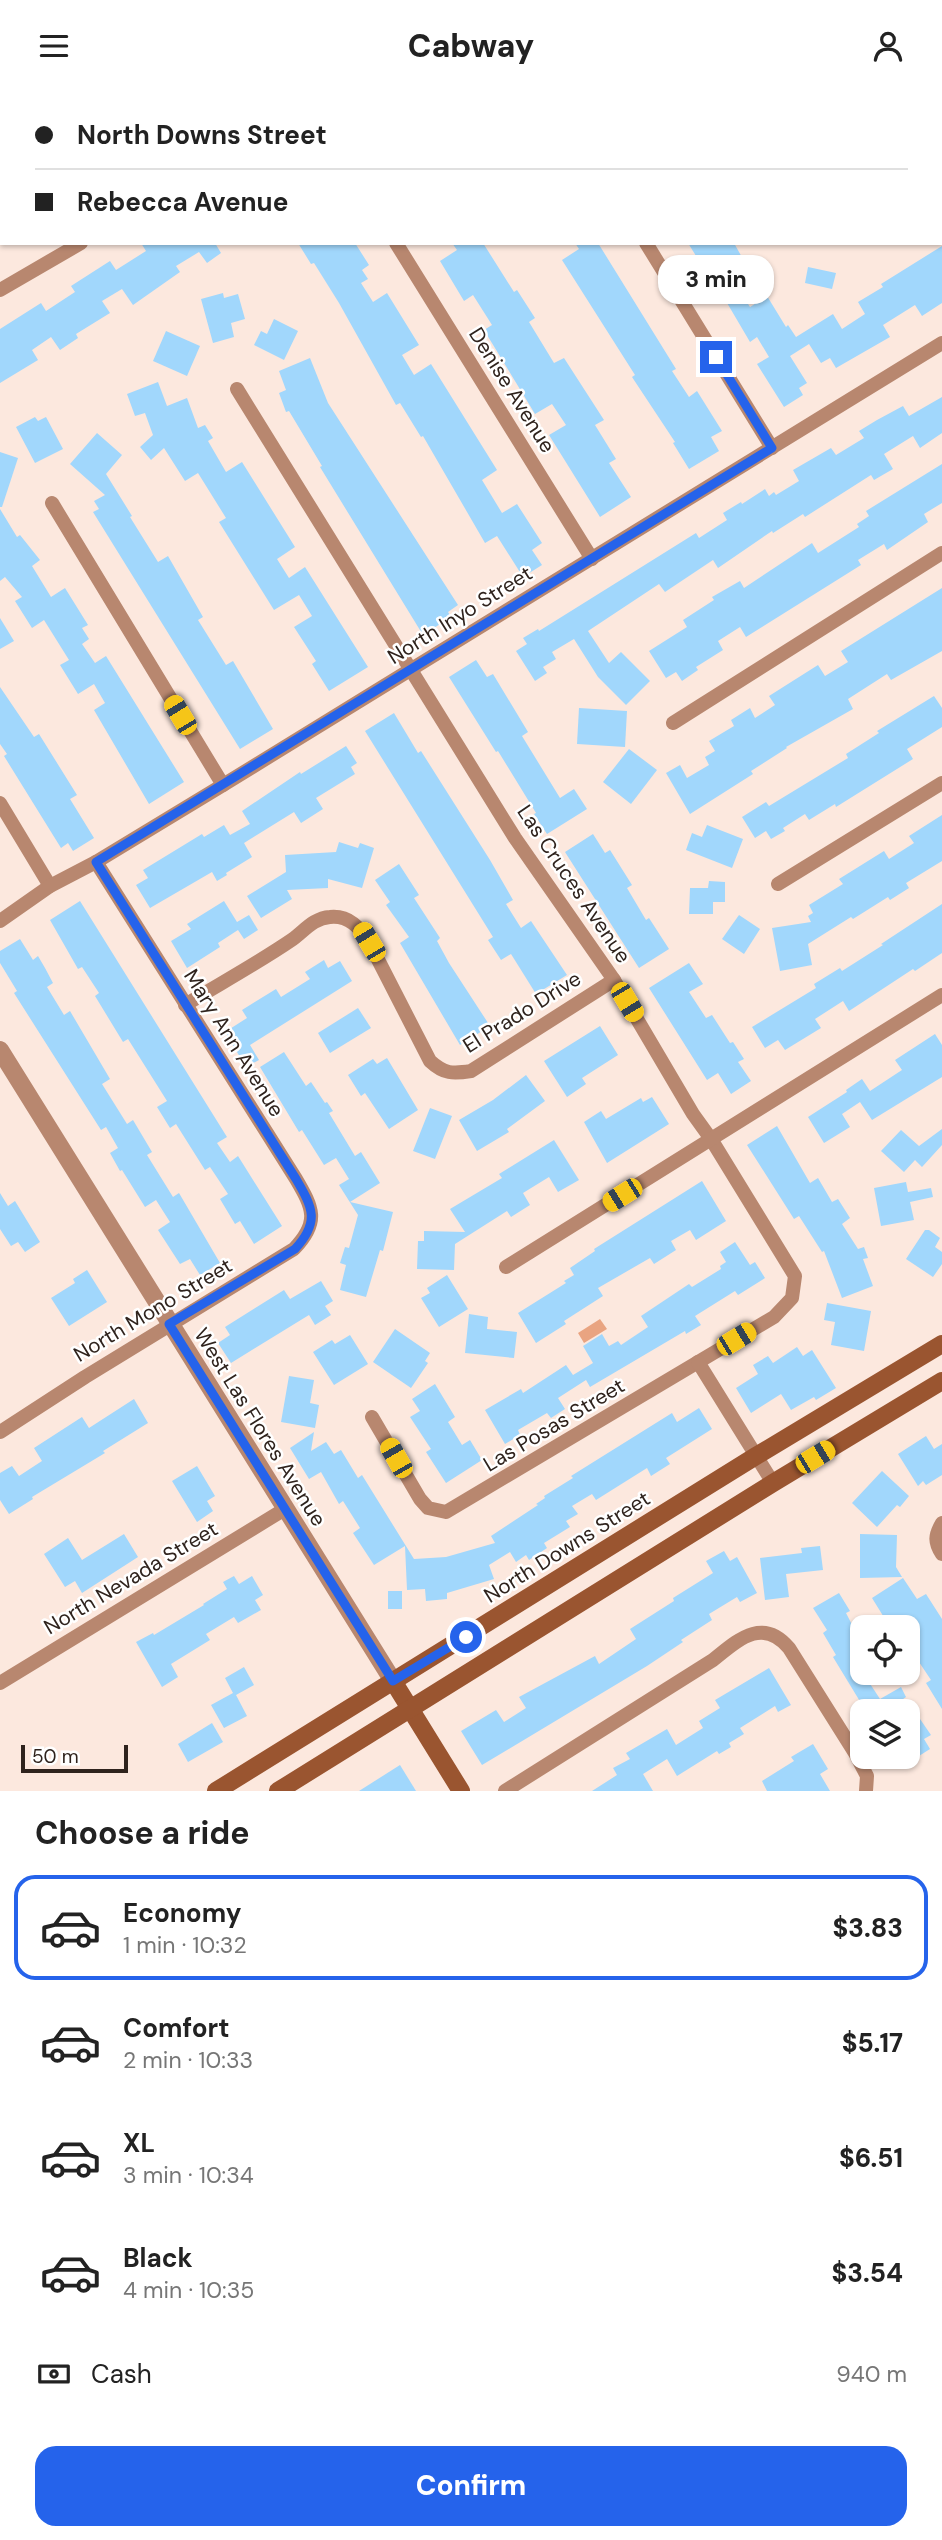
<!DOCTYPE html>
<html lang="en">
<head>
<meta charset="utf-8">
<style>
	body { margin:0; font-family:"DM Sans",sans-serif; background:#f2f2f2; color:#222; height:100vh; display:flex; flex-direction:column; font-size:26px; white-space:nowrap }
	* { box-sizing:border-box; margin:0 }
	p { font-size:23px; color:#767676 }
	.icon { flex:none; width:38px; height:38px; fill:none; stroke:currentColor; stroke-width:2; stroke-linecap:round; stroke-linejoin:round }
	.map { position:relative; height:1700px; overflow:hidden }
	.side { display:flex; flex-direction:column; background:#fff; flex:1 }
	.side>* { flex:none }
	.top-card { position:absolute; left:0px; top:0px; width:943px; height:154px; box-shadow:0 2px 5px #0004; display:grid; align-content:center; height:154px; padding:0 35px; background:#fff }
	.tools { position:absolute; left:850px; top:1524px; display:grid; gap:14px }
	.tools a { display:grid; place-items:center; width:70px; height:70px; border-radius:14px; background:#fff; box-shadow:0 2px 5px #0004; font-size:35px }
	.scale { position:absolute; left:21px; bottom:18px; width:107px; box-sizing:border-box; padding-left:7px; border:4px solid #2f231d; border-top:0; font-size:19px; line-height:24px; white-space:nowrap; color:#2f231d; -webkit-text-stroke:5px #fff; paint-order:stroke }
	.end { position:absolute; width:32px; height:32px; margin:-16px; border:9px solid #2563eb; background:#fff; box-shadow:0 0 0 4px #fff }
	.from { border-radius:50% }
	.bubble { position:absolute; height:49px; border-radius:21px; background:#fff; box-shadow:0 2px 5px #0004; font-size:23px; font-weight:800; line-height:49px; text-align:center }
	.car { position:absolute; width:21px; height:42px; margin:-21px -10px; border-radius:9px; box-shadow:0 0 5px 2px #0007; background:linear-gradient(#f5c518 24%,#345 0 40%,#f5c518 0 76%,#345 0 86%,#f5c518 0) }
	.top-card b { display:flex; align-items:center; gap:24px; height:66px; font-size:26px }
	.top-card b+b { border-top:2px solid #e0e0e0 }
	.top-card i { width:18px; height:18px; background:#222 }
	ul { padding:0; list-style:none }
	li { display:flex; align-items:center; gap:21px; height:105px; margin:0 14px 10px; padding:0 21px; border:4px solid transparent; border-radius:21px }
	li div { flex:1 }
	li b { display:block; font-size:26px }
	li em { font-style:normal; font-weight:800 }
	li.current { border-color:#2563eb }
	li>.icon { width:63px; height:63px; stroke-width:1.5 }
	h2 { padding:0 35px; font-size:32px; line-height:84px }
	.pay { display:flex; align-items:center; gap:18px; height:77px; padding:0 35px; font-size:26px }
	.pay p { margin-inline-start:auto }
	.button { display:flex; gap:14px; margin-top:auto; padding:14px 35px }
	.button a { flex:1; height:80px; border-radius:21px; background:#2563eb; color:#fff; font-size:28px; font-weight:800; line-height:80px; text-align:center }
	header { display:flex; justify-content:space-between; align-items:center; height:91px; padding:0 35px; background:#fff; font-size:32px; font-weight:800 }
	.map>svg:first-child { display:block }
</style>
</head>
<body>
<header><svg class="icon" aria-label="menu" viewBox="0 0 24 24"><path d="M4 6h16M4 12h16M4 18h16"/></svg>Cabway<svg class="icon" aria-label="person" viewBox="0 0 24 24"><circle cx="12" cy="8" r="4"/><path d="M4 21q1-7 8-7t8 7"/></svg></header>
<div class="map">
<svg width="942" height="1700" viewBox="0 0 942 1700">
	<rect width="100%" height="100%" fill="#fce8de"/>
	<!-- water -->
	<polygon fill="#e9a481" points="600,1228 607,1238 584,1252 578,1242"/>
	<!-- building -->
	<g fill="#a1d7fc">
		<polygon points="141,152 215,152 221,162 207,172 199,161 176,175 180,181 133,214 122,198 102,210 110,222 76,243 78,247 60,259 51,246 32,259 38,269 0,292 0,238 41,212 46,220 75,201 71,195 110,170 116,179 146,160"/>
		<polygon points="298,152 355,152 369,174 362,179 368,188 361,192 373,211 387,202 419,254 402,264 414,284 431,273 497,379 482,389 502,422 517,413 542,452 532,459 542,474 523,486 497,445 485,452 423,345 421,346 400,312 396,314 339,212 314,172 311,173"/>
		<polygon points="452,152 483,152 514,201 517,199 535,227 529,231 554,272 564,267 604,329 595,334 616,368 609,372 631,406 600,426 549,344 566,334 552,313 535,323 484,239 492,234 473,204 464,210 440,170 457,159"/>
		<polygon points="575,152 598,152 676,278 672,280 689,306 697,300 722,340 711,346 719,360 689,378 673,352 675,351 632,286 635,284 562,169 579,158"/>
		<polygon points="688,152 734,152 753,186 737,196 750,216 767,205 786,236 788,234 796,246 833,223 842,238 865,223 858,211 883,196 881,193 942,155 942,212 922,225 915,214 883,234 890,246 836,277 830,267 821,272 809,253 790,265 807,292 799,297 803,304 784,316 757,273 769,266 757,246 750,251 703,171 701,173"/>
		<polygon points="808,176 836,182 832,198 805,192"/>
		<polygon points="223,202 224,207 238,203 245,228 231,232 234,246 213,252 201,208"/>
		<polygon points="274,228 298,240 284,269 254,254 261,240 267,243"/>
		<polygon points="166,240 200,255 187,285 153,270"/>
		<polygon points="310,267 328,312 458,514 448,521 451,526 423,544 320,376 322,375 289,320 286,321 279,302 286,299 279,280"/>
		<polygon points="158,291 167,315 187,307 198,337 205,334 213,347 208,350 226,381 242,371 295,456 277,468 289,487 305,476 368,576 329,600 312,573 316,570 294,536 312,525 299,504 274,519 219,431 226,427 198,382 185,390 164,357 151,369 140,356 153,344 145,322 135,325 127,303"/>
		<polygon points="942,306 942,342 920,357 913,345 884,363 893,378 874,389 871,384 805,426 803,423 773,442 772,440 718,477 713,469 665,501 659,493 588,540 609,572 621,561 650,590 626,614 598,586 574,548 552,561 556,568 543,576 547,582 535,590 516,560 527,553 523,547 538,538 539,540 696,442 699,447 727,429 723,422 741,411 742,413 765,398 769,405 774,401 776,404 799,390 793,379 831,357 836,364 864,347 859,340 877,329 903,315 909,325"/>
		<polygon points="35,326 38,330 46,326 63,358 35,372 16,336"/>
		<polygon points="97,342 122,364 106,383 132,425 130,426 158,471 168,465 203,526 198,529 226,574 233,570 273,638 240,658 93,421 99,418 94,410 105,404 70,373"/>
		<polygon points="0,361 18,367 2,416 0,416"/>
		<polygon points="942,373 942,412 924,423 928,431 887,459 884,453 858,469 861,474 746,546 740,536 718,550 723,559 696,576 698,579 682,590 676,581 666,587 649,560 687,536 683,529 714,509 712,506 740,490 744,497 812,452 818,462 859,436 857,433 869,425 866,420"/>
		<polygon points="0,418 17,446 20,444 40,469 32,475 51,506 65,497 88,534 82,537 89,548 82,553 95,572 106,565 184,691 149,713 94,619 105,612 94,593 78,603 60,574 69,569 44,529 32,537 15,510 22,506 5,486 0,490"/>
		<polygon points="942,497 942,560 891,589 887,583 848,608 853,618 786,656 787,657 751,680 753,683 690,723 666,682 680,674 687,687 709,674 705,666 715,660 709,650 734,635 731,629 750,617 755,627 775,614 769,605 818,574 825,585 848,571 841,560"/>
		<polygon points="0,527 14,550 0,558"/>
		<polygon points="476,569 487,586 493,583 528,641 522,645 560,707 574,698 587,718 547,743 534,723 536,722 498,660 496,661 449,586"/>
		<polygon points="0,596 34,646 39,643 77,704 70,708 94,747 73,760 68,752 61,757 4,665 7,663 0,653"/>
		<polygon points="934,605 942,617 942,636 907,658 913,668 836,716 835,713 809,729 805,723 783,737 785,740 771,748 766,740 755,747 742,726 766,711 769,715 848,667 846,663 879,642 877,640"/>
		<polygon points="579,617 627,620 625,656 577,653"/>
		<polygon points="394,622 418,662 421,660 490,769 513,809 506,813 521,837 531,830 567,884 536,903 511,863 501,869 488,849 493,846 365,640"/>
		<polygon points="346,655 357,672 351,676 355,683 316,707 323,718 301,732 294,721 244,752 252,766 226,782 227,784 217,790 212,781 150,817 136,794 148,787 143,779 202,743 204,746 224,734 230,744 250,733 242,720 300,681 301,683"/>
		<polygon points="629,658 657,679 631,713 603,691"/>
		<polygon points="942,724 942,770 906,792 909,797 890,809 888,806 853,828 851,826 808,853 812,874 780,880 772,837 811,831 808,825 813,822 809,814 843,793 839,788 884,760 889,768 914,752 909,745"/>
		<polygon points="707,734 743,748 732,777 686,759 692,742 702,746"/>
		<polygon points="593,743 605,762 610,759 632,794 627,797 646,829 649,827 669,858 639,877 565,761"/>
		<polygon points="339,751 358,757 360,752 374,757 362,797 328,788 328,797 287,799 292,808 261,827 247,805 286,781 285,764 336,761"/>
		<polygon points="399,773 419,804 414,807 440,847 437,850 449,872 490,935 460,954 400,852 409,846 386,814 390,811 375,789"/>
		<polygon points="709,790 725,791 725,811 713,811 713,823 689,823 690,797 708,797"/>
		<polygon points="80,810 227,1046 217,1052 230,1071 238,1065 282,1135 254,1153 240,1130 235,1133 220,1108 228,1103 210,1076 205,1079 176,1033 170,1037 157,1016 167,1010 128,948 123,951 95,905 99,902 82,876 78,878 50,829"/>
		<polygon points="224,810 237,831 249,824 258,839 244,848 238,839 218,852 220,856 187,877 171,850 191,838 187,833"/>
		<polygon points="942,813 942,862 915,880 913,878 849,920 843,910 815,928 821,937 785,959 778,949 765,957 752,936 816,897 814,893 840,877 842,880 883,854 881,853"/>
		<polygon points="739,824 760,838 744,863 722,848"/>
		<polygon points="20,848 33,869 38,865 45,877 53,892 47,896 64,924 70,920 110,988 102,993 127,1033 133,1029 152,1061 147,1064 173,1106 179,1102 220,1172 200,1184 190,1168 180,1173 158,1139 170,1131 156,1109 145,1116 122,1079 120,1080 110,1062 118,1057 106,1036 101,1039 14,902 17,900 0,872 0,860"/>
		<polygon points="324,869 328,877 340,870 352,890 250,954 259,969 246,976 225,941 247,927 242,919 276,898 281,906 310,888 305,881"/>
		<polygon points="689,872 703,893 689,901 706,927 712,924 730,952 733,951 744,968 738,971 751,990 731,1003 718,982 707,989 649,897"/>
		<polygon points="358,917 371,937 330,962 318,942"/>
		<polygon points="600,935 618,964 582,987 586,993 567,1006 544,970"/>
		<polygon points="935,943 942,954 942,986 872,1029 860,1011 842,1023 850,1036 824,1052 808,1026 847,1001 846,999 862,988 870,1000 902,979 895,969"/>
		<polygon points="284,961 306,995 311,991 325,1012 327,1011 333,1020 329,1022 355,1065 361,1061 380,1092 350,1111 393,1121 383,1160 380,1159 366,1206 340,1199 346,1174 340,1172 345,1156 349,1157 358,1124 339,1094 349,1088 336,1067 324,1074 302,1039 299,1041 260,976"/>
		<polygon points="387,967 418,1019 389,1038 365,1002 361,1005 348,984 373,968 377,973"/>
		<polygon points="526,984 545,1010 507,1038 509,1041 477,1060 459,1029 493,1009"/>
		<polygon points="652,1006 669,1033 607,1072 584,1031 601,1020 606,1028 641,1007 643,1011"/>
		<polygon points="430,1017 452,1025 435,1068 413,1060"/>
		<polygon points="777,1035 810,1092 818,1087 832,1111 838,1108 850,1127 842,1133 858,1158 864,1156 868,1167 863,1168 873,1195 842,1207 824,1160 822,1161 799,1125 794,1128 747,1054"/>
		<polygon points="942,1038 942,1054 922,1076 915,1069 904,1081 881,1060 901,1039 919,1055"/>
		<polygon points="554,1049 579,1089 558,1101 549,1086 523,1102 530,1114 511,1126 507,1120 455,1153 454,1179 417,1178 418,1150 424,1150 424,1140 465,1141 450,1118 502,1087 499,1083"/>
		<polygon points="702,1090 726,1130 696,1149 690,1139 671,1150 676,1159 654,1173 650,1167 598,1197 603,1205 564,1230 566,1233 536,1252 518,1222 566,1192 564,1190 574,1184 570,1177 595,1160 594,1158"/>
		<polygon points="906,1091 908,1101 931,1097 933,1106 910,1111 914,1129 881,1135 874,1097"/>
		<polygon points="0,1102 8,1115 15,1110 40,1151 25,1161 18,1151 11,1155 0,1138"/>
		<polygon points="925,1139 929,1139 940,1147 935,1156 942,1161 942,1173 933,1186 906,1168"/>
		<polygon points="735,1151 750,1174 755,1171 765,1187 738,1204 735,1200 695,1225 701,1234 686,1243 685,1240 590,1296 586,1289 558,1307 565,1318 551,1327 547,1322 518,1339 520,1344 505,1353 485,1319 521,1298 523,1302 566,1274 573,1284 593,1272 583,1255 602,1243 609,1255 618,1250 621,1254 648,1236 641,1225 689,1193 692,1196 721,1178 720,1175 726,1171 720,1161"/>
		<polygon points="87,1179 107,1211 69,1235 51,1207 75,1192 73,1188"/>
		<polygon points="447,1184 468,1218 439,1236 421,1207 430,1202 427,1197"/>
		<polygon points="321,1190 333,1210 325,1215 331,1224 315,1234 309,1224 231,1272 218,1252 230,1244 225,1236 284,1199 290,1208"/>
		<polygon points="827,1212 871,1220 864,1260 831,1254 835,1231 824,1229"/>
		<polygon points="469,1223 488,1226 487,1238 517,1241 514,1267 465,1262"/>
		<polygon points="395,1238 430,1262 425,1270 428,1272 411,1297 373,1271"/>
		<polygon points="350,1244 368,1273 334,1294 313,1261 332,1249 335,1253"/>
		<polygon points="797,1256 803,1265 812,1259 836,1297 816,1309 814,1306 791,1319 781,1303 751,1322 736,1297 758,1283 753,1274 768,1265 773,1272"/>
		<polygon points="289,1285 314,1289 310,1312 319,1314 315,1337 281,1331"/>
		<polygon points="435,1293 455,1326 448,1331 462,1354 470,1349 482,1369 446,1392 426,1361 431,1358 410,1326 420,1320 412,1308"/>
		<polygon points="134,1308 148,1332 103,1360 105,1362 32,1406 33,1408 9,1423 0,1409 0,1382 12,1375 19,1385 42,1370 34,1357 82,1326 89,1337"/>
		<polygon points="699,1317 712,1338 666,1367 670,1373 651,1385 647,1377 596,1409 592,1403 572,1415 578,1423 566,1430 570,1436 544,1452 547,1457 529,1469 526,1464 516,1471 510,1461 489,1474 494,1488 447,1502 447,1508 426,1510 425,1498 407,1499 405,1455 374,1474 353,1442 360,1437 343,1410 339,1413 321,1381 309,1388 290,1357 314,1341 311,1360 326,1351 334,1363 341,1359 358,1387 362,1384 414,1468 446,1466 495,1452 491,1445 538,1414 536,1413 545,1407 544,1405 573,1387 571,1385 672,1322 677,1331"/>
		<polygon points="926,1345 934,1358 942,1353 942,1384 926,1394 923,1390 918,1395 898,1363"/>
		<polygon points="197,1375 215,1405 207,1410 213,1420 197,1431 172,1390"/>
		<polygon points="882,1380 909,1405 900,1416 897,1414 877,1436 852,1412"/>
		<polygon points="124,1443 138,1466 82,1502 75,1490 65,1496 44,1463 68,1447 82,1469"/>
		<polygon points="860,1443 897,1444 896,1476 902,1486 860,1487"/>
		<polygon points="820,1455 823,1479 786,1483 789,1506 765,1509 760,1467 802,1462 801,1457"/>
		<polygon points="724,1460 730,1470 737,1466 757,1502 740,1511 737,1506 709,1523 712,1529 681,1549 683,1551 647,1575 482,1674 461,1640 496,1619 504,1631 526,1617 519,1606 595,1565 599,1573 636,1548 630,1538 674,1510 673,1507 713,1482 706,1470"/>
		<polygon points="234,1485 239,1493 252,1485 263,1504 255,1509 261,1519 238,1532 234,1526 206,1543 210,1549 171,1573 178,1586 162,1596 136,1551 153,1542 154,1544 204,1514 203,1513 227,1498 223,1491"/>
		<polygon points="903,1487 917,1508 926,1503 942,1528 942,1618 926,1592 931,1589 913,1562 917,1559 908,1546 908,1536 890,1536 872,1507"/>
		<rect x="388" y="1500" width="14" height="18"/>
		<polygon points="839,1502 850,1520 846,1522 863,1555 863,1582 880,1608 901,1596 906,1606 893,1615 897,1620 859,1620 864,1617 833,1566 836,1564 823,1542 827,1539 813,1517"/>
		<polygon points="244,1576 254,1594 236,1604 247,1625 224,1637 211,1614 233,1602 225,1587"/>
		<polygon points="769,1577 791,1614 778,1621 775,1615 740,1637 744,1643 729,1652 731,1656 719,1663 717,1660 677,1685 667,1668 643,1683 653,1700 592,1700 617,1684 613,1677 630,1668 626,1662 667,1638 676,1654 703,1637 699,1630 720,1617 715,1609"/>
		<polygon points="920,1628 931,1644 924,1648 930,1658 908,1672 908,1635"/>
		<polygon points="212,1632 223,1651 188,1671 178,1653"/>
		<polygon points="813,1653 828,1678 820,1683 830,1700 767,1700 762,1690 794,1670 791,1666"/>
		<polygon points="400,1674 416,1700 359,1700"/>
	</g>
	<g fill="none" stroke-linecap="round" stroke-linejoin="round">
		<!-- minor -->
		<g stroke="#b8876f" stroke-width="14">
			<polyline points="58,0 59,2"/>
			<polyline points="302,0 303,2"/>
			<polyline points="552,0 553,2"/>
			<polyline points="791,0 792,2"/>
			<polyline points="625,2 628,0"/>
			<polyline points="942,19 942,18"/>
			<polyline points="396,152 592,468"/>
			<polyline points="646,152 772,357"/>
			<polyline points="0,199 81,152"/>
			<polyline points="237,298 515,747 614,889 693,1023 711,1048 795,1185 792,1207 774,1226 446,1421 428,1417 420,1408 372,1326"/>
			<polyline points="52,412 223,694"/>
			<polyline points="673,632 942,462"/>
			<polyline points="0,712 50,795"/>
			<polyline points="778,793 942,692"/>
			<polyline points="0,830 50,795 96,771 223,694 942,252"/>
			<path d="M185,914C221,892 258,872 293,848C305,839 314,827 330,826C349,824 360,837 369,851L430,970C444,983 453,983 471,980L614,889"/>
			<polyline points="506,1176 942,904"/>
			<polyline points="698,1271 773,1392"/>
			<path d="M0,1341L85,1286L294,1158C320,1131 313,1117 296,1088L96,771"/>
			<path d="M942,1432C935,1444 934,1451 942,1463"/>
			<polyline points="0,1592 285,1418"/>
			<path d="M505,1700L713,1569C737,1550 762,1525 789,1557L855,1662L867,1685L866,1700"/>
		</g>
		<!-- tertiary -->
		<polyline stroke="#b8876f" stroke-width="18" points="0,959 393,1590"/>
		<!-- secondary -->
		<g stroke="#9a5530" stroke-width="18">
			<polyline points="393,1590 461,1700"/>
			<polyline points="216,1700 756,1365 942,1253"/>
			<polyline points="278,1700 773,1392 942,1290"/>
		</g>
	</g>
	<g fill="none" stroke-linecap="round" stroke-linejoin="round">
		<!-- route -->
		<path stroke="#2563eb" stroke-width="9" d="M466,1546L393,1590L169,1233L295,1158C320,1131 313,1117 296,1088L96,771L772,357L716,266"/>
	</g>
	<g text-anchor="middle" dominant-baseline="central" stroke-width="5" stroke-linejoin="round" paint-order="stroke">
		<!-- street labels -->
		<g font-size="21" fill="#2f231d" stroke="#fff">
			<text transform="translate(512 299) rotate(58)">Denise Avenue</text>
			<text transform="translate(460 524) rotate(-32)">North Inyo Street</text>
			<text transform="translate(574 793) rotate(56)">Las Cruces Avenue</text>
			<text transform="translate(522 921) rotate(-32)">El Prado Drive</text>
			<text transform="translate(234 952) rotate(58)">Mary Ann Avenue</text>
			<text transform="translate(153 1219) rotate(-31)">North Mono Street</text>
			<text transform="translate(554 1334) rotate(-31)">Las Posas Street</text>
			<text transform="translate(260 1336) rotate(58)">West Las Flores Avenue</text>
			<text transform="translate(567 1456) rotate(-32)">North Downs Street</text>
			<text transform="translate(131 1487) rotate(-31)">North Nevada Street</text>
		</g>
	</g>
</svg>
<div class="tools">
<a><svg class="icon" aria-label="locate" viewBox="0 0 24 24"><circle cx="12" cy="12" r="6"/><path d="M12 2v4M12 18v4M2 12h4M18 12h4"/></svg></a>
<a><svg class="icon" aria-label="layers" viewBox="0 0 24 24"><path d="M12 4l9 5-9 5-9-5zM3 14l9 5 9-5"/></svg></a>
</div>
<div class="scale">50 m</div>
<i class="end from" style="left:466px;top:1546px"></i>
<i class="end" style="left:716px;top:266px"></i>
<div class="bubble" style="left:658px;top:164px;width:116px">3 min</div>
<i class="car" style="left:180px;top:624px;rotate:329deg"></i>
<i class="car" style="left:369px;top:851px;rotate:329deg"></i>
<i class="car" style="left:627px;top:911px;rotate:149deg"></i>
<i class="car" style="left:622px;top:1104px;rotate:238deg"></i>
<i class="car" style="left:736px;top:1248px;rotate:59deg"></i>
<i class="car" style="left:815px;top:1366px;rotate:59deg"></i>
<i class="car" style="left:396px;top:1367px;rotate:330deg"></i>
<div class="top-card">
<b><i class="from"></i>North Downs Street</b>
<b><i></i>Rebecca Avenue</b>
</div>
</div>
<section class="side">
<h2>Choose a ride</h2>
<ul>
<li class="current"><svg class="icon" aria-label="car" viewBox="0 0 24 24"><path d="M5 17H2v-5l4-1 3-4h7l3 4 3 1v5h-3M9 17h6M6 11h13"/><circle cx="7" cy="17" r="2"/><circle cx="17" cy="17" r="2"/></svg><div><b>Economy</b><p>1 min · 10:32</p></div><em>$3.83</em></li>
<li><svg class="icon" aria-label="car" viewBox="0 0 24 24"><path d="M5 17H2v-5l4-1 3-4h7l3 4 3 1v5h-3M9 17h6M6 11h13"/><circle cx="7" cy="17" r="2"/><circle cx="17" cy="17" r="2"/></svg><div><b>Comfort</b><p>2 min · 10:33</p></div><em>$5.17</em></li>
<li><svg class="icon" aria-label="car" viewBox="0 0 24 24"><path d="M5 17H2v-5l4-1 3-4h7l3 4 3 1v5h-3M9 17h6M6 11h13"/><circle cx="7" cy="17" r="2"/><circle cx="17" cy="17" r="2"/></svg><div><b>XL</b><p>3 min · 10:34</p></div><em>$6.51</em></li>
<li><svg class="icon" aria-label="car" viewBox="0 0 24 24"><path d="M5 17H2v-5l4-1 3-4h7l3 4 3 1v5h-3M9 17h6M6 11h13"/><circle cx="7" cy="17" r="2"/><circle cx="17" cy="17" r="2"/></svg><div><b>Black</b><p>4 min · 10:35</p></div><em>$3.54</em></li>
</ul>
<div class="pay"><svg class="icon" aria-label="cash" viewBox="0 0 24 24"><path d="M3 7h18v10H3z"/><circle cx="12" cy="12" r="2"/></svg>Cash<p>940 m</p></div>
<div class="button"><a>Confirm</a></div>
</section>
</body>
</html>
